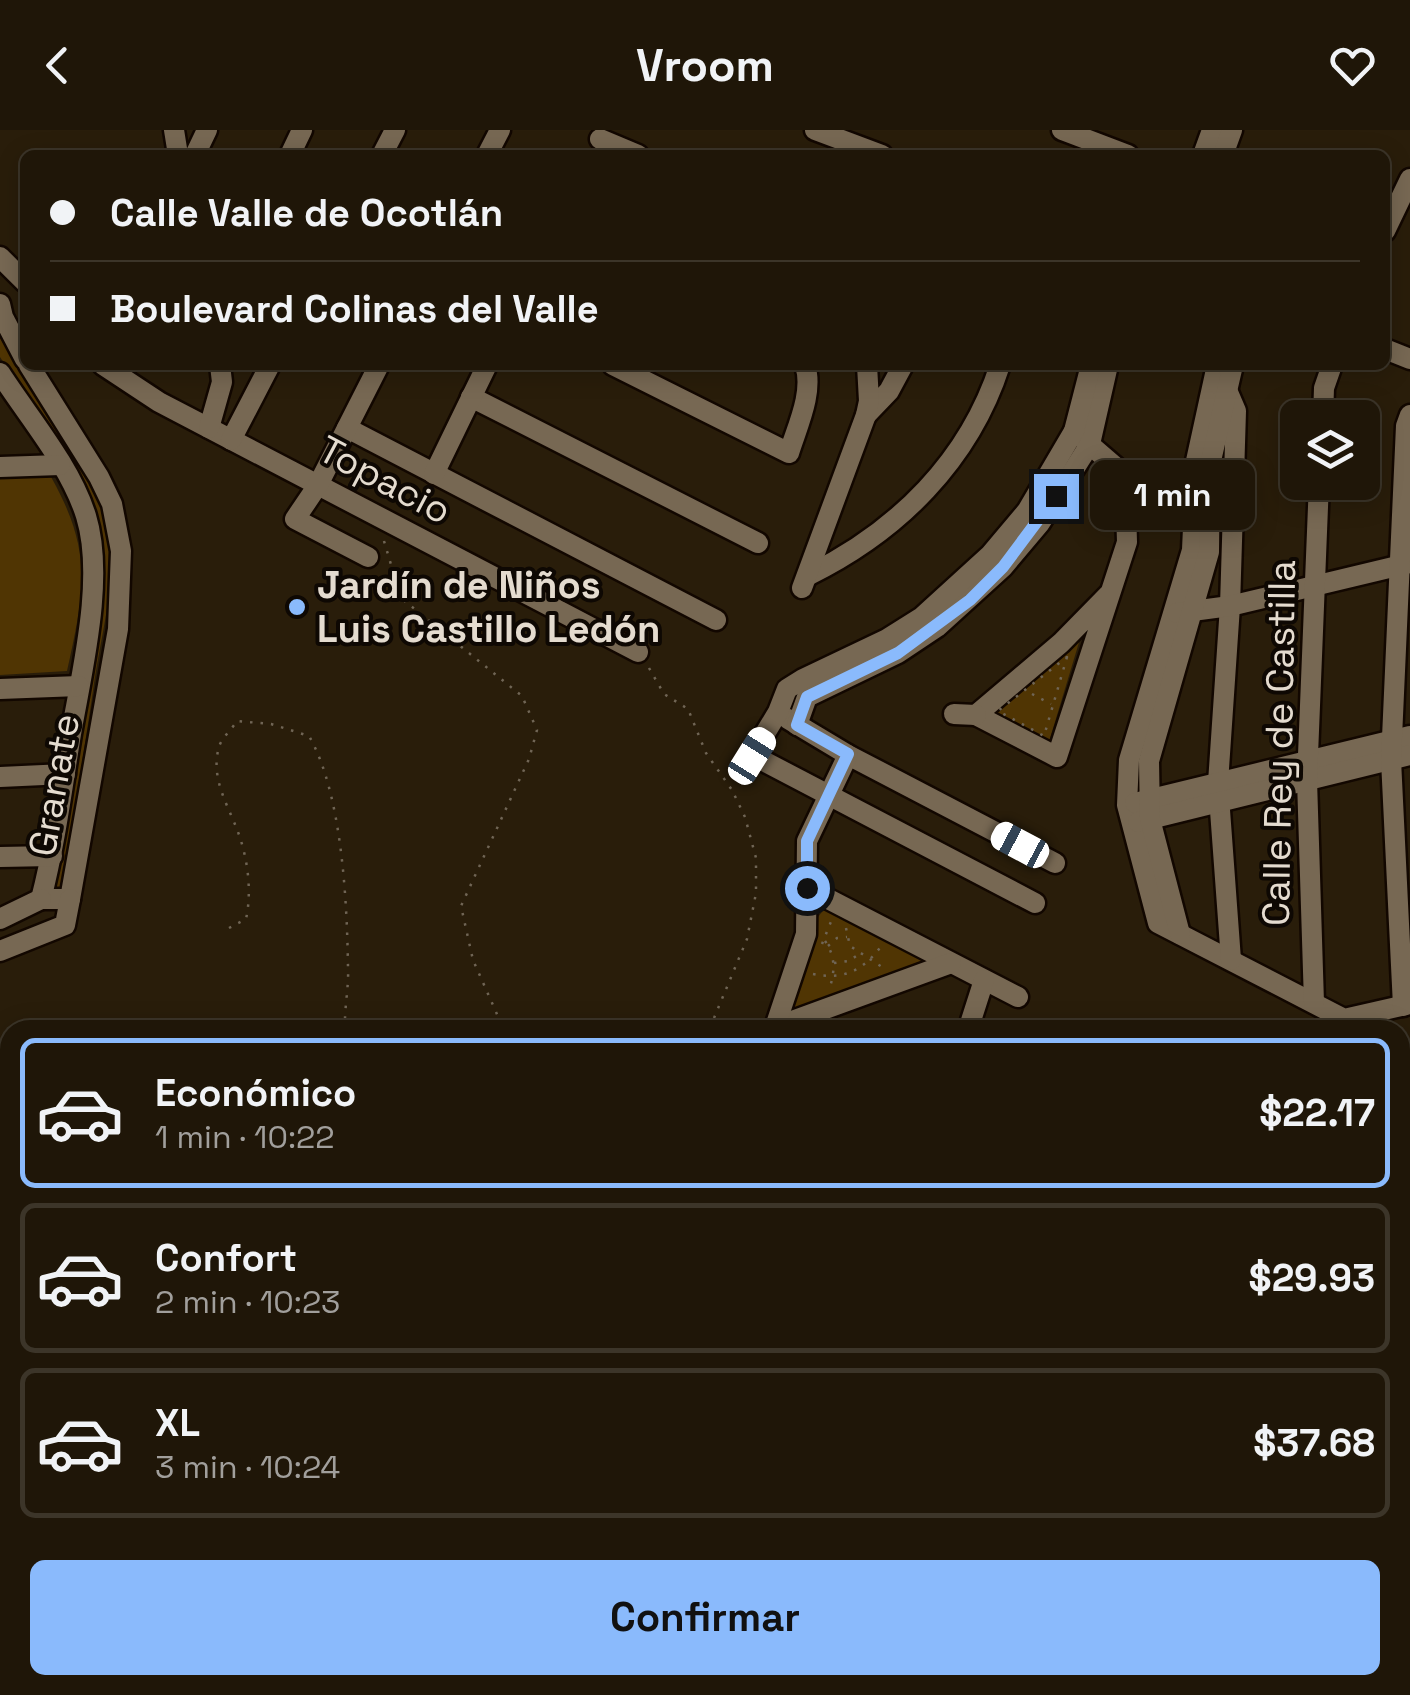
<!DOCTYPE html>
<html lang="es">
<head>
<meta charset="utf-8">
<style>
	body { margin:0; font-family:"Space Grotesk",sans-serif; background:#271f12; color:#f1f3f6; height:100vh; display:flex; flex-direction:column; font-size:38px; white-space:nowrap }
	* { box-sizing:border-box; margin:0 }
	p { font-size:32px; color:#a19f9c }
	.icon { flex:none; width:55px; height:55px; fill:none; stroke:currentColor; stroke-width:2; stroke-linecap:round; stroke-linejoin:round }
	.map { position:relative; flex:1; overflow:hidden }
	.details { position:absolute; left:0px; top:890px; width:1410px; height:675px; display:flex; flex-direction:column; background:#1f1608; border-radius:30px 30px 0 0; box-shadow:0 5px 25px #0003,0 0 0 2px #3c3529 }
	.details>* { flex:none }
	.guide { position:absolute; left:20px; top:20px; width:1370px; height:220px; border-radius:15px; box-shadow:0 5px 25px #0003,0 0 0 2px #3c3529; display:grid; align-content:center; height:220px; padding:0 30px; background:#1f1608 }
	.buttons { position:absolute; left:1280px; top:270px; display:grid; gap:20px }
	.buttons a { display:grid; place-items:center; width:100px; height:100px; border-radius:15px; background:#1f1608; box-shadow:0 5px 25px #0003,0 0 0 2px #3c3529; font-size:50px }
	.end { position:absolute; width:45px; height:45px; margin:-22px; border:12px solid #8abafc; background:#111; box-shadow:0 0 0 5px #111 }
	.from { border-radius:50% }
	.bubble { position:absolute; height:70px; border-radius:15px; background:#1f1608; box-shadow:0 5px 25px #0003,0 0 0 2px #3c3529; font-size:32px; font-weight:600; line-height:70px; text-align:center }
	.car { position:absolute; width:30px; height:60px; margin:-30px -15px; border-radius:12px; box-shadow:0 0 8px 2px #0007; background:linear-gradient(#fff 24%,#345 0 40%,#fff 0 76%,#345 0 86%,#fff 0) }
	.guide b { display:flex; align-items:center; gap:35px; height:95px; font-size:38px }
	.guide b+b { border-top:2px solid #3c3529 }
	.guide i { width:25px; height:25px; background:#f1f3f6 }
	ul { padding:18px 0 0; list-style:none }
	li { display:flex; align-items:center; gap:30px; height:150px; margin:0 20px 15px; padding:0 10px; border:5px solid #3c3529; border-radius:15px }
	li div { flex:1 }
	li b { display:block; font-size:38px }
	li em { font-style:normal; font-weight:600 }
	li.current { border-color:#8abafc }
	li>.icon { width:90px; height:90px; stroke-width:1.5 }
	.primary-button { display:flex; gap:20px; margin-top:auto; padding:20px 30px }
	.primary-button a { flex:1; height:115px; border-radius:15px; background:#8abafc; color:#111; font-size:40px; font-weight:600; line-height:115px; text-align:center }
	header { display:flex; justify-content:space-between; align-items:center; height:130px; padding:0 30px; background:#1f1608; font-size:45px; font-weight:600 }
	.map>svg:first-child { display:block }
</style>
</head>
<body>
<header><svg class="icon" aria-label="back" viewBox="0 0 24 24"><path d="M15 5l-7 7 7 7"/></svg>Vroom<svg class="icon" aria-label="heart" viewBox="0 0 24 24"><path d="M12 20l-8-8c-3-5 5-10 8-4 3-6 11-1 8 4z"/></svg></header>
<div class="map">
<svg width="1410" height="1565" viewBox="0 0 1410 1565">
	<rect width="100%" height="100%" fill="#291d0a"/>
	<!-- green -->
	<g fill="#503503">
		<path d="M0,204L91,352C127,431 104,481 93,561C83,627 73,692 62,758L56,760L52,756L101,472L63,324L0,227Z"/>
		<path d="M50,345C93,421 85,459 67,541L0,545V346Z"/>
		<polygon points="1084,496 1048,615 987,583"/>
		<polygon points="825,778 925,829 926,835 800,881 792,876 818,787"/>
	</g>
	<g fill="none" stroke-linecap="round" stroke-linejoin="round">
		<defs>
			<g id="minor">
				<polyline points="174,0 178,25"/>
				<polyline points="815,0 882,25"/>
				<polyline points="1062,0 1128,25"/>
				<polyline points="600,9 638,25"/>
				<polyline points="195,25 207,0"/>
				<polyline points="290,25 302,0"/>
				<polyline points="382,25 395,0"/>
				<polyline points="487,25 500,0"/>
				<polyline points="1203,25 1212,0"/>
				<polyline points="1223,25 1232,0"/>
				<polyline points="1385,101 1410,49"/>
				<polyline points="0,127 25,152"/>
				<polyline points="0,174 3,187 25,229"/>
				<polyline points="1385,219 1410,229"/>
				<polyline points="103,235 159,272 638,522"/>
				<path d="M613,235L789,323C797,297 814,262 805,235"/>
				<polyline points="1217,235 1196,331 1192,420 1129,630 1127,675 1158,793 1344,889 1410,874"/>
				<path d="M0,243C29,288 70,335 86,386C105,448 82,540 71,604C62,659 55,715 41,769H70L118,499L121,421L112,374L99,347L29,235"/>
				<polyline points="1214,251 1227,260 1236,281 1230,476 1218,653 1231,830"/>
				<polyline points="471,267 758,413"/>
				<polyline points="866,285 889,261 903,235"/>
				<polyline points="1323,288 1324,258 1332,235"/>
				<polyline points="209,298 222,252 220,235"/>
				<polyline points="347,298 716,490"/>
				<polyline points="1074,301 1125,345 1127,412 1057,627 976,585 1061,513 1110,463"/>
				<polyline points="231,310 270,235"/>
				<polyline points="0,337 60,335"/>
				<polyline points="434,344 487,235"/>
				<polyline points="368,427 295,389 318,355 379,235"/>
				<path d="M809,445C898,401 969,331 1000,235"/>
				<polyline points="802,458 866,285 869,271 867,235"/>
				<polyline points="1177,483 1230,476 1410,433"/>
				<polyline points="0,559 79,556"/>
				<polyline points="954,584 976,585"/>
				<polyline points="788,589 848,625 1055,733"/>
				<polyline points="797,595 807,567 898,523 937,497 1003,437 1040,393 1090,314 1108,235"/>
				<polyline points="0,647 65,644"/>
				<polyline points="1135,673 1410,606"/>
				<polyline points="1138,692 1410,625"/>
				<polyline points="0,727 52,726"/>
				<polyline points="807,758 1018,867"/>
				<polyline points="1035,773 752,625 778,582 787,559 803,549 887,509 922,487 990,425 1027,381 1074,301 1091,235"/>
				<polyline points="0,789 41,769"/>
				<polyline points="1180,804 1150,689 1149,631 1209,422 1210,335 1233,235"/>
				<polyline points="0,821 65,795 70,769"/>
				<polyline points="1314,873 1307,650 1319,352"/>
				<polyline points="1403,876 1391,630 1406,296 1410,285"/>
				<polyline points="776,897 951,833"/>
				<polyline points="774,900 806,804 807,711 848,625"/>
				<polyline points="968,900 984,850"/>
				<polyline points="0,1210 10,1211"/>
				<polyline points="0,1423 10,1424"/>
				<polyline points="0,1531 10,1528"/>
			</g>
		</defs>
		<!-- minor casing -->
		<use href="#minor" stroke="#120700" stroke-width="25"/>
		<!-- path -->
		<g stroke="#706555" stroke-width="2.5" stroke-dasharray="2.5 8" stroke-linecap="butt">
			<polyline points="384,411 401,468 522,566 537,600 529,629 461,776 473,830 504,900"/>
			<polygon points="1067,527 1044,606 998,581"/>
			<polyline points="649,538 664,564 688,579 706,623 732,660 745,687 756,728 756,763 747,809 709,900"/>
			<polyline points="1032,564 1051,574"/>
			<path d="M229,798L246,789C252,762 248,729 238,702C228,675 210,648 219,617C221,609 232,599 237,591L271,594L309,606C342,663 347,771 348,837C349,858 344,879 345,900"/>
			<polyline points="846,798 850,816 882,837"/>
			<path d="M825,811C836,827 835,842 829,860"/>
			<polyline points="822,814 832,789"/>
			<polyline points="828,816 837,808 847,807"/>
			<polyline points="834,833 849,831 859,824"/>
			<path d="M813,844C844,850 863,841 882,815"/>
			<polyline points="889,1555 902,1560 944,1555"/>
			<polyline points="1185,1555 1190,1565"/>
		</g>
		<!-- minor -->
		<use href="#minor" stroke="#776853" stroke-width="20"/>
	</g>
	<g fill="none" stroke-linecap="round" stroke-linejoin="round">
		<!-- route -->
		<polyline stroke="#8abafc" stroke-width="12" points="807,758 807,711 848,624 797,595 807,567 898,523 970,470 1003,437 1056,366"/>
	</g>
	<!-- markers -->
	<circle fill="#8abafc" stroke="#0e0803" stroke-width="4" cx="297" cy="477" r="10"/>
	<g text-anchor="middle" dominant-baseline="central" stroke-width="8" stroke-linejoin="round" paint-order="stroke">
		<!-- street labels -->
		<g font-size="38" fill="#e4dbcf" stroke="#0e0803">
			<text transform="translate(385 350) rotate(28)">Topacio</text>
			<text transform="translate(1279 613) rotate(-89)">Calle Rey de Castilla</text>
			<text transform="translate(54 655) rotate(-80)">Granate</text>
		</g>
		<!-- poi labels -->
		<g font-size="38" font-weight="bold" fill="#e4dbcf" stroke="#0e0803" text-anchor="start">
			<text x="317" y="455">Jardín de Niños<tspan x="317" dy="44">Luis Castillo Ledón</tspan></text>
		</g>
	</g>
</svg>
<div class="buttons">
<a><svg class="icon" aria-label="layers" viewBox="0 0 24 24"><path d="M12 4l9 5-9 5-9-5zM3 14l9 5 9-5"/></svg></a>
</div>
<i class="end from" style="left:807px;top:758px"></i>
<i class="end" style="left:1056px;top:366px"></i>
<div class="bubble" style="left:1090px;top:330px;width:165px">1 min</div>
<i class="car" style="left:752px;top:626px;rotate:32deg"></i>
<i class="car" style="left:1020px;top:715px;rotate:298deg"></i>
<div class="guide">
<b><i class="from"></i>Calle Valle de Ocotlán</b>
<b><i></i>Boulevard Colinas del Valle</b>
</div>
<section class="details">
<ul>
<li class="current"><svg class="icon" aria-label="car" viewBox="0 0 24 24"><path d="M5 17H2v-5l4-1 3-4h7l3 4 3 1v5h-3M9 17h6M6 11h13"/><circle cx="7" cy="17" r="2"/><circle cx="17" cy="17" r="2"/></svg><div><b>Económico</b><p>1 min · 10:22</p></div><em>$22.17</em></li>
<li><svg class="icon" aria-label="car" viewBox="0 0 24 24"><path d="M5 17H2v-5l4-1 3-4h7l3 4 3 1v5h-3M9 17h6M6 11h13"/><circle cx="7" cy="17" r="2"/><circle cx="17" cy="17" r="2"/></svg><div><b>Confort</b><p>2 min · 10:23</p></div><em>$29.93</em></li>
<li><svg class="icon" aria-label="car" viewBox="0 0 24 24"><path d="M5 17H2v-5l4-1 3-4h7l3 4 3 1v5h-3M9 17h6M6 11h13"/><circle cx="7" cy="17" r="2"/><circle cx="17" cy="17" r="2"/></svg><div><b>XL</b><p>3 min · 10:24</p></div><em>$37.68</em></li>
</ul>
<div class="primary-button"><a>Confirmar</a></div>
</section>
</div>
</body>
</html>
